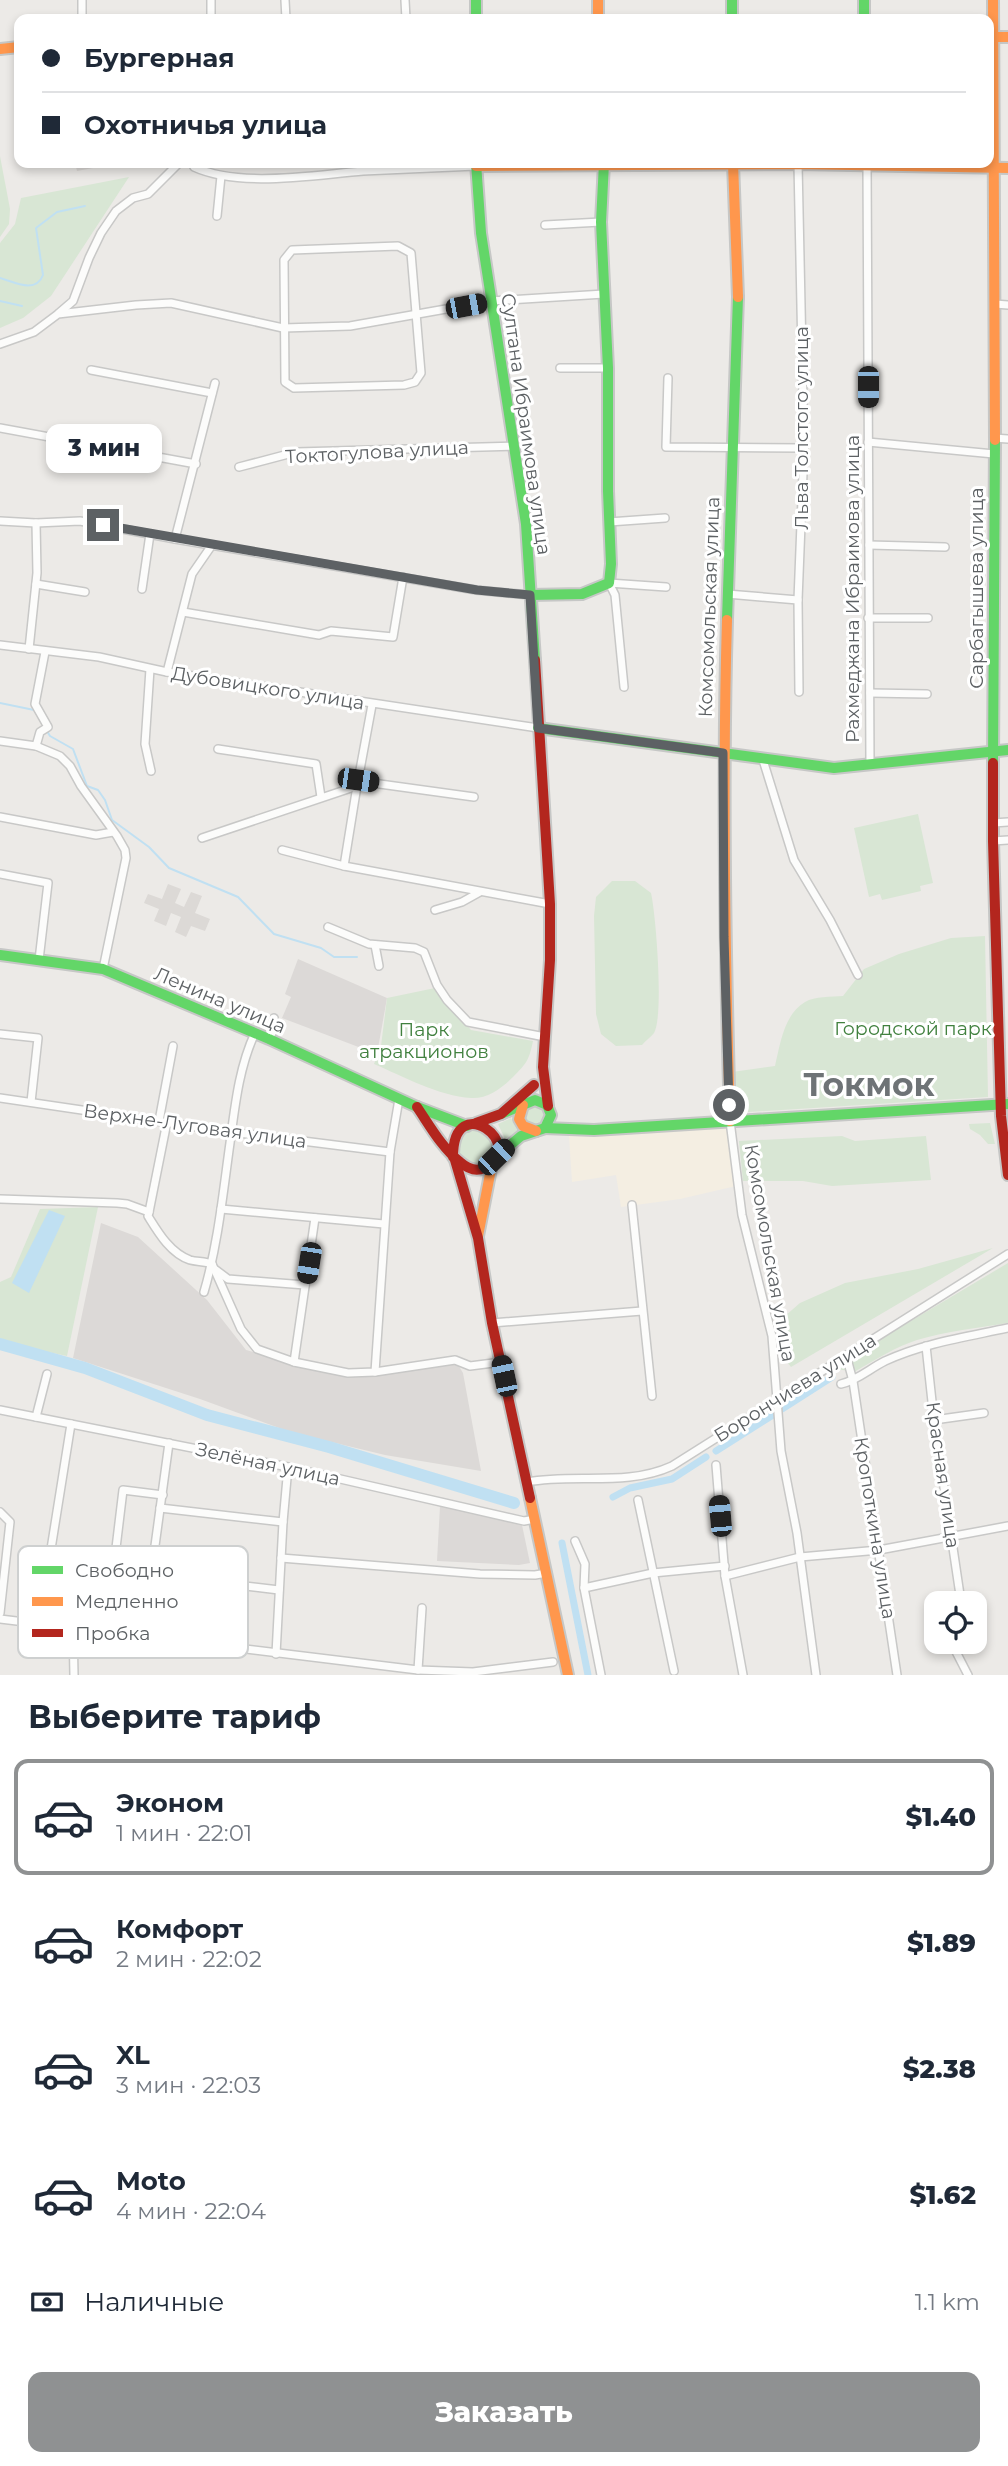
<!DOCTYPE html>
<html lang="ru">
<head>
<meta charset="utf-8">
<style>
	body { margin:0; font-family:Montserrat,sans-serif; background:#f6f6f7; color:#1f2937; height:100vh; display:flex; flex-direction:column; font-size:26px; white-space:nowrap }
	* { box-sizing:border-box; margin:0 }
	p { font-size:23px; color:#747a83 }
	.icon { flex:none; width:38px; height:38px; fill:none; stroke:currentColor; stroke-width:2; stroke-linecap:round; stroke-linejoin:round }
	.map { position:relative; height:1675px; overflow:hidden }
	.drawer { display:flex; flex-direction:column; background:#fff; flex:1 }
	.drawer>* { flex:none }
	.banner { position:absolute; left:14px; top:14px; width:980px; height:154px; border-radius:14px; box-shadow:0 4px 10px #0003; display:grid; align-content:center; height:154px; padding:0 28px; background:#fff }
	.controls { position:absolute; left:924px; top:1591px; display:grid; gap:14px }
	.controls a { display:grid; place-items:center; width:63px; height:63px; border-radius:14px; background:#fff; box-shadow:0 4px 10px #0003; font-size:35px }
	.end { position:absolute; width:32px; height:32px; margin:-16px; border:9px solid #5d6164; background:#fff; box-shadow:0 0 0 4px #fff }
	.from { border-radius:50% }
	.bubble { position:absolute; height:49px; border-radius:14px; background:#fff; box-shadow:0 4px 10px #0003; font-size:23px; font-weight:800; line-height:49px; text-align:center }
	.car { position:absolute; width:21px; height:42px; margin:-21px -10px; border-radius:9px; box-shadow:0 0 5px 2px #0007; background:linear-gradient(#222 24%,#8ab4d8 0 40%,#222 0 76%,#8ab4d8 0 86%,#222 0) }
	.banner b { display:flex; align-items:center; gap:24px; height:66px; font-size:26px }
	.banner b+b { border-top:2px solid #e0e1e3 }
	.banner i { width:18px; height:18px; background:#1f2937 }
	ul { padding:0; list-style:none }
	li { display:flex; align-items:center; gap:21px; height:116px; margin:0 14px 10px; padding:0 14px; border:4px solid transparent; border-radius:14px }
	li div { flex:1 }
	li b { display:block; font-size:26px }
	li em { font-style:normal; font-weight:800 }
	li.active { border-color:#8f9192 }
	li>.icon { width:63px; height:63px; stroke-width:1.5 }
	h2 { padding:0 28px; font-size:32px; line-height:84px }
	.pay { display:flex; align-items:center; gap:18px; height:77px; padding:0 28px; font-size:26px }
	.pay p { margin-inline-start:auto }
	.cta { display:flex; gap:14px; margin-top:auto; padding:14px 28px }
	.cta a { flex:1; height:80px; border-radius:14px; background:#8f9192; color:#fff; font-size:28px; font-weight:800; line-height:80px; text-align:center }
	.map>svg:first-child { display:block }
</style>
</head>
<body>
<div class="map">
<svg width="1008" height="1675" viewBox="0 0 1008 1675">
	<rect width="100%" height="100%" fill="#eceae7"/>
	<!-- commercial -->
	<polygon fill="#f4eee2" points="727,1124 736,1186 680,1199 621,1207 616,1175 572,1182 569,1136"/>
	<!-- industrial -->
	<g fill="#dcd9d7">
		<polygon points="298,959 387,998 377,1054 282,1018 291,997 285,994"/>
		<polygon points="101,1223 138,1237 207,1300 246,1350 345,1377 368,1377 457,1363 463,1373 481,1471 385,1455 290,1432 200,1399 73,1358"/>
		<polygon points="440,1506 522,1525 530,1563 519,1565 437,1561"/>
	</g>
	<!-- education -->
	<g fill="#dcd9d6">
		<polygon points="75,163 120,163 77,171"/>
		<polygon points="168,884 181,889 175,903 184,907 191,892 202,896 195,913 210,919 205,931 191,926 186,937 175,932 181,917 171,913 166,926 154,921 159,909 144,903 148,894 162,899"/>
	</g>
	<!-- green -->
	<g fill="#d8e6d4">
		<polygon points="0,156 10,209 9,224 0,237"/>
		<polygon points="129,177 51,296 23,318 0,328 0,243 15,224 21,198"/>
		<polygon points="918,814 933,883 920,886 921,891 882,900 880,894 869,897 854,828"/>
		<path d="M612,881H635L651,893C656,915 664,1016 654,1033C651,1037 645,1041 642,1045L616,1046L601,1034L596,1014L594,916L596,897Z"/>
		<path d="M985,936L988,1097L733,1113L732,1072L775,1066C780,1045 784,1014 805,1002C815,996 831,997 843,996L864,969L899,954L951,938Z"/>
		<path d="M435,988L471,1030L533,1041C529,1060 527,1063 513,1077C502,1088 487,1099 471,1098C439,1096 402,1076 374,1064L381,1046L387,998Z"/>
		<circle cx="535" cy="1115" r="11"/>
		<polygon points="511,1118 518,1132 505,1139 498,1124"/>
		<polygon points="990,1123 995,1144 988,1144 980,1135 970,1129 969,1124"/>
		<circle cx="475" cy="1147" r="17"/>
		<polygon points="842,1136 855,1141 926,1136 931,1180 832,1186 803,1181 743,1181 739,1141"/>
		<polygon points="98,1207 67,1356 0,1342 0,1282 11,1277 40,1209"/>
		<polygon points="993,1248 791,1367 780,1353 777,1323 800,1303 845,1283 918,1269"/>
		<path d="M1008,1263V1323C978,1328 947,1331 917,1340C895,1347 875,1360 854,1372L832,1368Z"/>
	</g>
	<!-- water -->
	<polygon fill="#c0e0f2" points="49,1210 65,1216 29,1293 12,1283"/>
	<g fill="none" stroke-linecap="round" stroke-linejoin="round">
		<!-- stream -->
		<g stroke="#c0e0f2" stroke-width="2">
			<path d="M0,278C14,282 36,294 43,275L36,228L57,212L85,206"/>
			<polyline points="0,301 22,306"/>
			<polyline points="0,703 34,710 39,717"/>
			<polyline points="47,731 50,736 73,749 87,786 98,790 105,800 112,820 149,847 169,868 238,897 274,934 321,948 334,957 357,957"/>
		</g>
		<!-- canal -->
		<g stroke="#c0e0f2" stroke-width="7">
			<polyline points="782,1409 832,1377"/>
			<polyline points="716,1451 773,1415"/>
			<polyline points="613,1497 630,1488 672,1479 706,1457"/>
			<polyline points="562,1543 588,1675"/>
		</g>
		<!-- river -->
		<polyline stroke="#c0e0f2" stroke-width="12" points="0,1344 85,1368 207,1415 329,1447 514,1503"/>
		<defs>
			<g id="street">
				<polyline points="285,0 286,19"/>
				<polyline points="405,0 406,19"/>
				<polyline points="82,19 82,0"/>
				<polyline points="211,19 211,0"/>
				<path d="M192,163L194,167C240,188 313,175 363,171C401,169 438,168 476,166"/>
				<polyline points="798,164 804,448 798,600 799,692"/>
				<polyline points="867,165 870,763"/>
				<polyline points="217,216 221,176"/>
				<polyline points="545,225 601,222"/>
				<polygon points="398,246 411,253 421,373 415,382 404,385 294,388 285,382 284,260 292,250"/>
				<polyline points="995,304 1008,305"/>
				<polyline points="59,313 73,301 89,258 101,233 116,211 133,198 148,194 179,163"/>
				<polyline points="0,344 34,332 58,314 136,305 171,303 283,328 350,326 491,301 604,294"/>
				<polyline points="560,368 608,368"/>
				<polyline points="91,370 212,393"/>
				<polyline points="668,378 666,447 804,448"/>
				<polyline points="0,428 196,464"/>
				<polyline points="994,438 1008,439"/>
				<polyline points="868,442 994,454"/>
				<polyline points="239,467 296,452 515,446"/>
				<polyline points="0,521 36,523 80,521 175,539 476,590 530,595"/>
				<polyline points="609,522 665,518"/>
				<polyline points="175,539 215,383"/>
				<polyline points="869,545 945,547"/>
				<polyline points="36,584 85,592"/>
				<polyline points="142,589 150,534"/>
				<polyline points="727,594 798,600"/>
				<polyline points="183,612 319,635 331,631 393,637 403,577"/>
				<polyline points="868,618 928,618"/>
				<polyline points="0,645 99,657 167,672 538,728"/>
				<polyline points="29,649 37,573 36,523"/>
				<polyline points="150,669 145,744 151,771"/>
				<polyline points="167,672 192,574 212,545"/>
				<polyline points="624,687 615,595 609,583 666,587"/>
				<polyline points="870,693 927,694"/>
				<polyline points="0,741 36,746 60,756 70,766 81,786 117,836 125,850 126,858 103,969"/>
				<polyline points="36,746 40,732 48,727 35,704 45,652"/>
				<polyline points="218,749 316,764 321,797"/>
				<polyline points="763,760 794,860 830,920 858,975"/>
				<polyline points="358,781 474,797"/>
				<polyline points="0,817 96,835 113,832"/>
				<polyline points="993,823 1008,822"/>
				<polyline points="202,838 357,786 372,705"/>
				<polyline points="993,841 1008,840"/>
				<polyline points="282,850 344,866 550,904"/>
				<polyline points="344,866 357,786"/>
				<polyline points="0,874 48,883 39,960"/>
				<polyline points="435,910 462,902 480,892"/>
				<polyline points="328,927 369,944 415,948 424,952 437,985 447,1000 468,1022 545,1037"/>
				<polyline points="375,945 379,966"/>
				<polyline points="0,1034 38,1038 31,1102"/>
				<polyline points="269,1039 273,1031 271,1027 274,1018"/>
				<polyline points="0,1098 231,1132 390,1152"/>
				<polyline points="159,1121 173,1046"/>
				<polyline points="730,1121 742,1215 772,1336 781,1451 797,1533 816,1675"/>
				<path d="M0,1199L117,1203L127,1204L149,1212L148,1216C158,1232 170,1253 190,1260C197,1262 205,1261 212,1264"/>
				<polyline points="632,1205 652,1396"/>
				<polyline points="221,1209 384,1224"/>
				<polyline points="149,1212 167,1122"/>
				<polyline points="212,1264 241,1329 257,1349 294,1362 348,1373 375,1372 455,1360 470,1366 501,1362"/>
				<polyline points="216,1270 228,1279 305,1285"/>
				<path d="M204,1292C218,1244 223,1193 230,1143C235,1106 239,1067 255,1033"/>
				<polyline points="492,1323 642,1311"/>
				<polyline points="926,1346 934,1420 960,1595 956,1603"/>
				<polyline points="846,1355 853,1381 897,1675"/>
				<polyline points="294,1362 315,1218"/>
				<polyline points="375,1372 390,1152 399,1099"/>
				<path d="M841,1384C858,1380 869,1369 885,1361C924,1343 966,1337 1008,1328"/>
				<polyline points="0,1410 288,1467 524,1521 535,1519"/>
				<polyline points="36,1417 47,1374"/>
				<polyline points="934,1420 984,1413"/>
				<polyline points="716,1465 725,1576 743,1675"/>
				<path d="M527,1482C576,1473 626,1487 672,1466L1008,1254"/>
				<polyline points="638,1500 674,1671"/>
				<polyline points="160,1508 283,1522"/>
				<polyline points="0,1512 10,1522 0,1613"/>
				<polyline points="575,1541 585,1564 584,1588 601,1675"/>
				<polyline points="281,1558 480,1574 535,1575 547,1573"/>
				<polyline points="151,1575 279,1590"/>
				<polyline points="725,1576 800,1557 879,1550 1008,1526"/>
				<polyline points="152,1587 112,1581 123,1490 163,1495"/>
				<polyline points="584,1588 653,1573 725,1566"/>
				<polyline points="0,1619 418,1670 473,1672 553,1662"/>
				<polyline points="39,1624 71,1424"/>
				<polyline points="73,1628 74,1675"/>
				<polyline points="146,1637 151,1575 169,1443"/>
				<polyline points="951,1642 968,1675"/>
				<polyline points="276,1654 283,1522 288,1467"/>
				<polyline points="418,1670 422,1608"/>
			</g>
			<g id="fast">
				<polyline points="476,0 476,19"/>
				<polyline points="732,0 732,19"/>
				<polyline points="864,0 864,19"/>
				<polyline points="476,163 481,233 526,524 535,660"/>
				<polyline points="530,595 582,594 609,583 611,564 608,491 608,368 601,222 604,163"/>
				<polyline points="727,620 738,297"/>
				<polyline points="538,728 834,768 1008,750"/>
				<polyline points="993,763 995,440"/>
				<polyline points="0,955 103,969 269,1039 417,1107 467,1126"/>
				<polyline points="545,1128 594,1130 1008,1104"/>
				<polyline points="496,1157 521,1136 545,1128 551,1115 547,1105 535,1100 501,1114"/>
			</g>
			<g id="slow">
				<polyline points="598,0 598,19"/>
				<polyline points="993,0 995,440"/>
				<polyline points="989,37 1008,37"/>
				<polyline points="0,49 19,47"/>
				<polyline points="733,163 738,297"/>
				<polyline points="476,166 798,164 1008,168"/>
				<path d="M727,620C722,787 725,954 730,1121"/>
				<polyline points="523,1105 519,1119 523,1126 536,1131"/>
				<polyline points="478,1236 492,1164"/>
				<polyline points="530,1498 568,1675"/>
			</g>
			<g id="jam">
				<polyline points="535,660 550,904 550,960 543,1067 548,1106"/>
				<polyline points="993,763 993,841 1001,1116 1008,1175"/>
				<path d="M417,1107C430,1126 442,1148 460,1162C467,1168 476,1172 484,1168C530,1147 453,1087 453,1157"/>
				<polyline points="476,1123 501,1114 534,1085"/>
				<polyline points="455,1160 478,1238 492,1323 530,1498"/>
			</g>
		</defs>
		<!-- street casing -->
		<use href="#street" stroke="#c8c8c7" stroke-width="10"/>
		<!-- fast casing -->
		<use href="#fast" stroke="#c6c7c6" stroke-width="14"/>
		<!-- slow casing -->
		<use href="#slow" stroke="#c6c7c6" stroke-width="14"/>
		<!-- jam casing -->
		<use href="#jam" stroke="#c6c7c6" stroke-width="14"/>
		<!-- street -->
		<use href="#street" stroke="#fcfcfb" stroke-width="7"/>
		<!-- fast -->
		<use href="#fast" stroke="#63d668" stroke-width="10"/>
		<!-- slow -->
		<use href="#slow" stroke="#ff974d" stroke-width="10"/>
		<!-- jam -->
		<use href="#jam" stroke="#b3261e" stroke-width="10"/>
	</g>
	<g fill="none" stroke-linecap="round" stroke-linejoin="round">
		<!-- route -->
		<polyline stroke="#5d6164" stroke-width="9" points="103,525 477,590 530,595 538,728 723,753 724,937 729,1105"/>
	</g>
	<g text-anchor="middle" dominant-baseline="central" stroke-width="6" stroke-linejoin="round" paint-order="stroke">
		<!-- street labels -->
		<g font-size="19" fill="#5d6164" stroke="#fff">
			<text transform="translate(526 424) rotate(82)">Султана Ибраимова улица</text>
			<text transform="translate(801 428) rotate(-90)">Льва Толстого улица</text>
			<text transform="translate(377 452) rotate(-3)">Токтогулова улица</text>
			<text transform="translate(976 588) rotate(-90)">Сарбагышева улица</text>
			<text transform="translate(852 589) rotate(-90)">Рахмеджана Ибраимова улица</text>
			<text transform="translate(709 607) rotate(-88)">Комсомольская улица</text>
			<text transform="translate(268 688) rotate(9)">Дубовицкого улица</text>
			<text transform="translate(220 1000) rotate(23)">Ленина улица</text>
			<text transform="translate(195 1126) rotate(8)">Верхне-Луговая улица</text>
			<text transform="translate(770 1253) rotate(80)">Комсомольская улица</text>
			<text transform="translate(795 1388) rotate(-32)">Борончиева улица</text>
			<text transform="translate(268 1464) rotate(12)">Зелёная улица</text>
			<text transform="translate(943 1475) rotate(82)">Красная улица</text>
			<text transform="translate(875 1528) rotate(81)">Кропоткина улица</text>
		</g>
		<!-- park labels -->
		<g font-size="19" fill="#41813f" stroke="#fff">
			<text x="913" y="1028">Городской парк</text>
			<text x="424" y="1029">Парк<tspan x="424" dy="22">атракционов</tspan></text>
		</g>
		<!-- town labels -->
		<g font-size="33" font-weight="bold" fill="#6e7376" stroke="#fff">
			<text x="869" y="1084">Токмок</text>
		</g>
	</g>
	<!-- legend -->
	<rect x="18" y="1546" width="230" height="112" rx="10" fill="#fff" stroke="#ced0d0" stroke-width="2"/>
	<rect x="32" y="1566" width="31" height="8" fill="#63d668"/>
	<rect x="32" y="1597" width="31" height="9" fill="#ff974d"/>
	<rect x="32" y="1629" width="31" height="8" fill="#b3261e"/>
	<g font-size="19" fill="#5d6164">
		<text x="75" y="1577">Свободно</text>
		<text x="75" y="1608">Медленно</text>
		<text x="75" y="1640">Пробка</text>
	</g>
</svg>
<div class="controls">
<a><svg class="icon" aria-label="locate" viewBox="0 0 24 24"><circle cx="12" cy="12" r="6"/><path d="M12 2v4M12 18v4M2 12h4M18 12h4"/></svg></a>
</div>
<i class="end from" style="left:729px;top:1105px"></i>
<i class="end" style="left:103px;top:525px"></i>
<div class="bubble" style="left:46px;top:424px;width:116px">3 мин</div>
<i class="car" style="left:466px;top:306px;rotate:79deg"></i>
<i class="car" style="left:868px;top:387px;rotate:180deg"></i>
<i class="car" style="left:358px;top:780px;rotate:98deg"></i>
<i class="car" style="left:496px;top:1157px;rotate:46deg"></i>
<i class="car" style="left:309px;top:1263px;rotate:189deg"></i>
<i class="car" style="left:504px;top:1376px;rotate:348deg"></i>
<i class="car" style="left:720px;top:1516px;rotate:355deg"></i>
<div class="banner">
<b><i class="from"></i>Бургерная</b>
<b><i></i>Охотничья улица</b>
</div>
</div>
<section class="drawer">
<h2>Выберите тариф</h2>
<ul>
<li class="active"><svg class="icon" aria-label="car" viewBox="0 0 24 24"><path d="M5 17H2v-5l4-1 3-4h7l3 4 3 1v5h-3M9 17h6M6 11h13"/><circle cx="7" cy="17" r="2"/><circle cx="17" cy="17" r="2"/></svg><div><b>Эконом</b><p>1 мин · 22:01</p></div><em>$1.40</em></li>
<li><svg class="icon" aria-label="car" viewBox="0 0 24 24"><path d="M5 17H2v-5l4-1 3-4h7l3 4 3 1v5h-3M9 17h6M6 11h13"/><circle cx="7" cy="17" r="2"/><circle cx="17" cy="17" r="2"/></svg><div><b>Комфорт</b><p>2 мин · 22:02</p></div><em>$1.89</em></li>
<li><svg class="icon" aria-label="car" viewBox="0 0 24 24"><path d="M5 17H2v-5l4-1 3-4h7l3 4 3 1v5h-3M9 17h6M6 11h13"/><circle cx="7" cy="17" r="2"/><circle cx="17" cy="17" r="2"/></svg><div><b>XL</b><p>3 мин · 22:03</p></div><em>$2.38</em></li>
<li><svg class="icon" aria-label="car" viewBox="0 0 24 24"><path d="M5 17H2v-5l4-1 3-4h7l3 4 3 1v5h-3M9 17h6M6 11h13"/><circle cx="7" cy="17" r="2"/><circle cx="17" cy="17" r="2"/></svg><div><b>Moto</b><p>4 мин · 22:04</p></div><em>$1.62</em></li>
</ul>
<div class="pay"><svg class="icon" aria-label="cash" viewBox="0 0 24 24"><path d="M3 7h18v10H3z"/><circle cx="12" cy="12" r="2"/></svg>Наличные<p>1.1 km</p></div>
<div class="cta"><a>Заказать</a></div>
</section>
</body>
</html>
